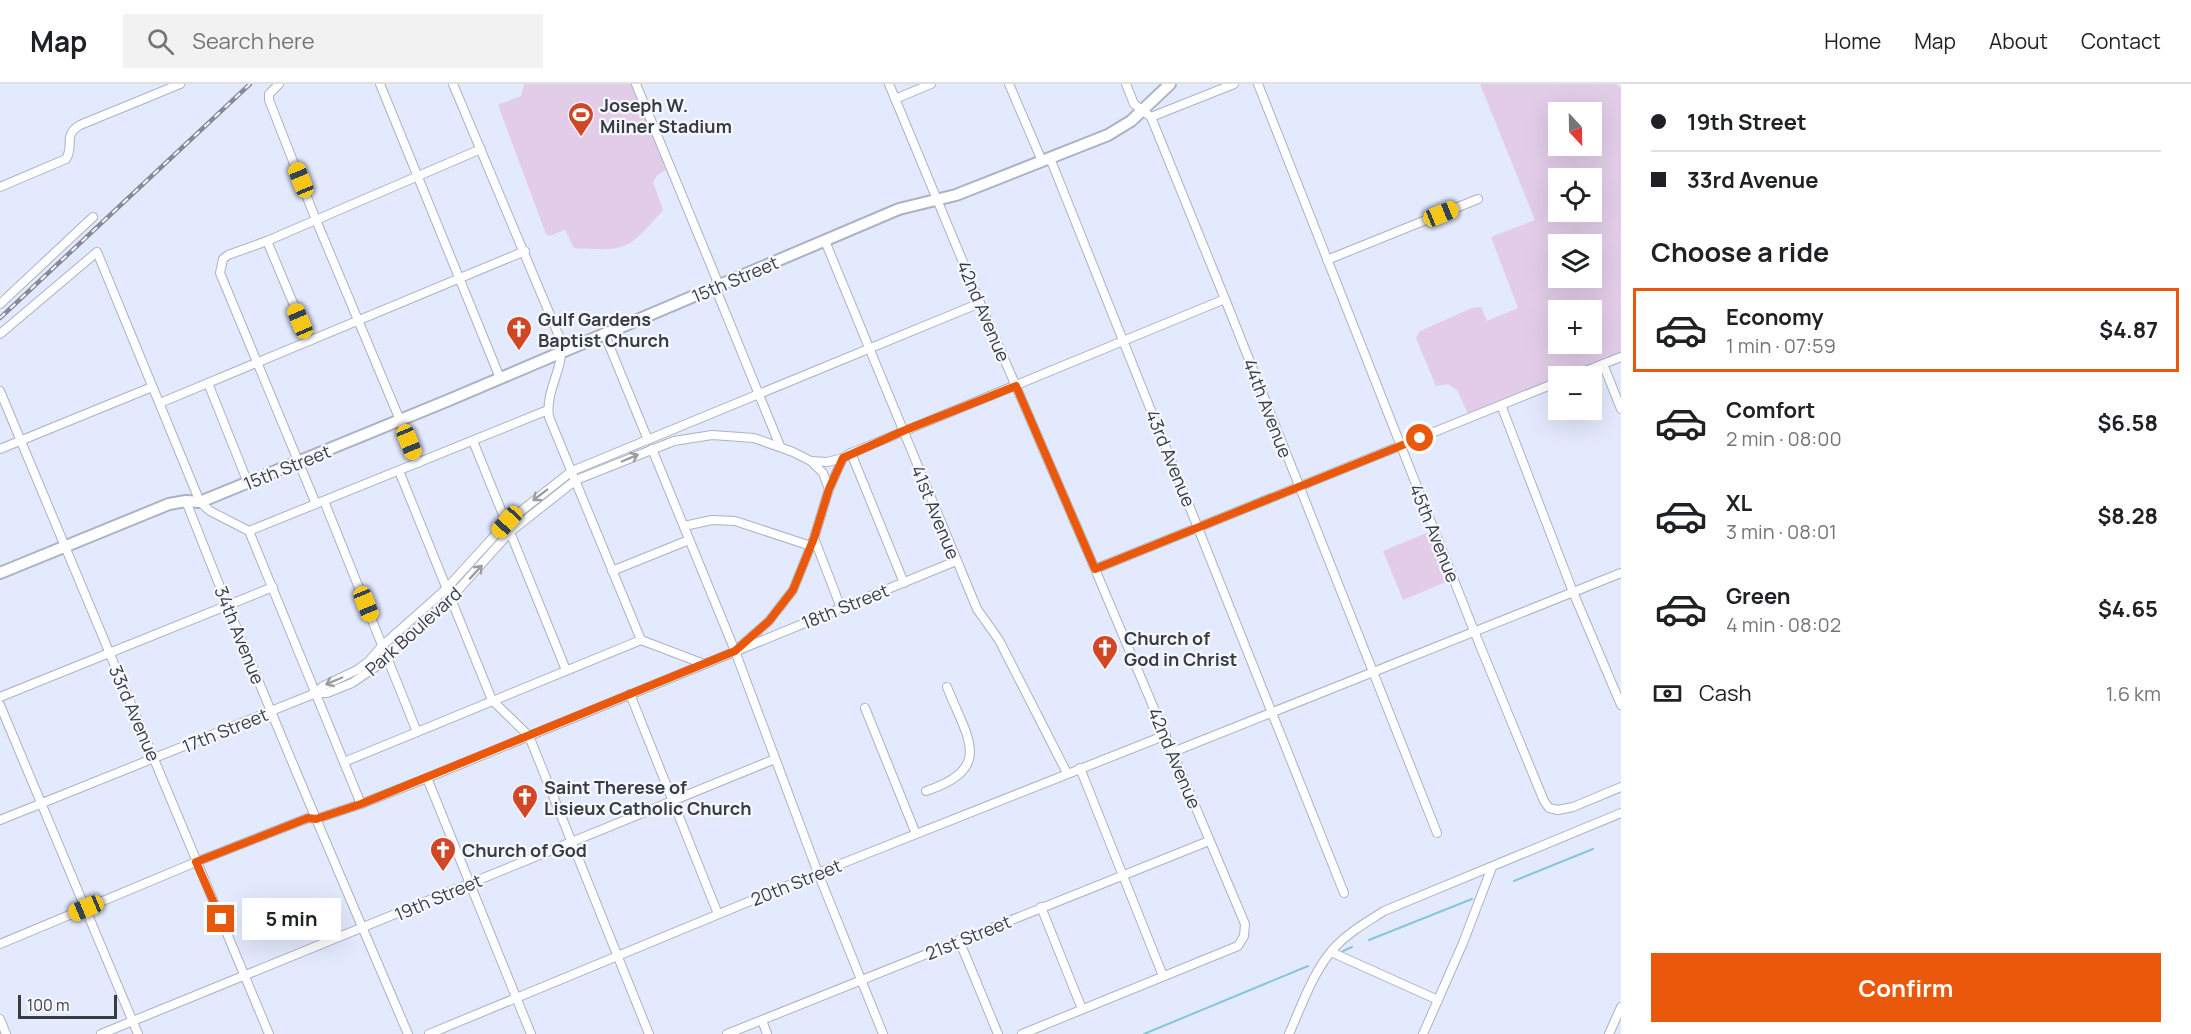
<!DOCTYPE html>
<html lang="en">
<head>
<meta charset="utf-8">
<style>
	body { margin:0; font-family:Manrope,sans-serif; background:#f2f2f2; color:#202124; height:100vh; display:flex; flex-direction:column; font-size:22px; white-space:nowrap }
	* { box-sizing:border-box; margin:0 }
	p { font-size:20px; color:#757577 }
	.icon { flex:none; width:33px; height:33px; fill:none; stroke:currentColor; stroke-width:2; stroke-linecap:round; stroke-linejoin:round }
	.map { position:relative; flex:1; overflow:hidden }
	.sheet { display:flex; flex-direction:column; background:#fff; width:570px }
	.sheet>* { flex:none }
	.guide { display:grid; align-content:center; height:132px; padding:0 30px; background:#fff }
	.needle { width:39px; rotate:158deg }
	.fabs { position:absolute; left:1548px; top:18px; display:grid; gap:12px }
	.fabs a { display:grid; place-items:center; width:54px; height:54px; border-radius:0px; background:#fff; box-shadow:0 6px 24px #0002; font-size:30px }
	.scale { position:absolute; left:18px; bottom:15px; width:99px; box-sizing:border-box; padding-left:6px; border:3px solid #393b43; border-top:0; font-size:16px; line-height:21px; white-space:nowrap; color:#393b43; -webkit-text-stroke:4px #f5f8ff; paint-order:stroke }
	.end { position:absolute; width:27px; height:27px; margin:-14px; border:8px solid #ea580c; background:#fff; box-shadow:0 0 0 3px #fff }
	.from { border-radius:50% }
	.bubble { position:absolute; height:42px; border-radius:0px; background:#fff; box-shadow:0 6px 24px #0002; font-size:20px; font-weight:700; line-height:42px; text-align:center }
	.car { position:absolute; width:18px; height:36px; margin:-18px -9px; border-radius:8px; box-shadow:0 0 4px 2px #0007; background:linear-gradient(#f5c518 24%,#345 0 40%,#f5c518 0 76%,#345 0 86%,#f5c518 0) }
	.guide b { display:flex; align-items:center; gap:21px; height:57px; font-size:22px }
	.guide b+b { border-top:2px solid #e0e0e0 }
	.guide i { width:15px; height:15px; background:#202124 }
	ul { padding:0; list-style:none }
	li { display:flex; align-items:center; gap:18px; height:84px; margin:0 12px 9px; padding:0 18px; border:3px solid transparent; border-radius:0px }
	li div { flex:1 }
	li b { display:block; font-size:22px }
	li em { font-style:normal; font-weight:700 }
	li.current { border-color:#ea580c }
	li>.icon { width:54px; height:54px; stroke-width:1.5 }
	h2 { padding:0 30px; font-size:27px; line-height:72px }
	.pay { display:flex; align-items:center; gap:15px; height:66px; padding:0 30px; font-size:22px }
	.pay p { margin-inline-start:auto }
	.button { display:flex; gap:12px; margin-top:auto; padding:12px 30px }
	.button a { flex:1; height:69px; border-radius:0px; background:#ea580c; color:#fff; font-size:24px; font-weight:700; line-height:69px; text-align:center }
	header { display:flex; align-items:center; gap:36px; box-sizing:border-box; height:84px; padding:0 30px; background:#fff; border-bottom:2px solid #e0e0e0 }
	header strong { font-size:28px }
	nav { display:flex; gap:33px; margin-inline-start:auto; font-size:21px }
	.search { width:420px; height:54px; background:#f2f2f2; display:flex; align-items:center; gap:15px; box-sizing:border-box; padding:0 21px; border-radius:0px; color:#757577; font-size:22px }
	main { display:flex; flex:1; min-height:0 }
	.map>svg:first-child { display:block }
</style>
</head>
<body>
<header>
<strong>Map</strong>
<div class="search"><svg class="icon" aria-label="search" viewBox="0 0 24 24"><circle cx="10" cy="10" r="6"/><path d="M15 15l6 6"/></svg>Search here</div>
<nav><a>Home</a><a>Map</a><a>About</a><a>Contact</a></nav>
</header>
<main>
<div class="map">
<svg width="1621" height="950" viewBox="0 0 1621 950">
	<rect width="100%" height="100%" fill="#e3eafd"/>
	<!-- green -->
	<g fill="#e2cce8" fill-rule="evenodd">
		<path d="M524,0H631L666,86L657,91L653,98L663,126C627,167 628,167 574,164L565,146L550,152L546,150L498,21L521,12Z"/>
		<path d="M1480,0H1616L1621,4V268L1468,330L1457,306L1448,300L1436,302L1416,254L1420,247L1472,224L1481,223L1487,237L1518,224L1491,153L1535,136ZM1592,28V62H1558V28ZM1592,94V128H1558V94ZM1558,160H1592V194H1558ZM1592,226V260H1558V226Z"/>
		<polygon points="1429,448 1448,497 1403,516 1383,467"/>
	</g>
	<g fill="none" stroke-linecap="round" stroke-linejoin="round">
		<!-- stream -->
		<g stroke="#85c6da" stroke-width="2">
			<polyline points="1514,797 1593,765"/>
			<polyline points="1369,856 1472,815"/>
			<polyline points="1343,867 1352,863"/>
			<polyline points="1144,950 1308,882"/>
		</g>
		<defs>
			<g id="minor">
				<polyline points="279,0 269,10 269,16 316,136 418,379"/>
				<polyline points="380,0 500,294"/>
				<path d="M453,0L561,257C565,283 545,306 549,333L641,556L704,580"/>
				<polyline points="636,0 719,201"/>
				<polyline points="889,0 980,219 1095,485 1245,840 1244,852 1238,862 1022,950"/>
				<polyline points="1009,0 1042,77"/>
				<polyline points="1126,0 1134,20 1151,33 1234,0"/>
				<polyline points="1258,0 1474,547 1544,717 1549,724 1558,726 1573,723 1621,703"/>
				<polyline points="895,15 931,0"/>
				<polyline points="1151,33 1225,215 1437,749"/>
				<polyline points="1050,74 1344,809"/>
				<path d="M0,103L66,75C75,61 62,52 80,41L180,0"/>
				<polyline points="267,157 309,257"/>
				<polyline points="825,157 977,525 999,556 1067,689"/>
				<polyline points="1327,176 1478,115"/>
				<polyline points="715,203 780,362"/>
				<polyline points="0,220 93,133"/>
				<polyline points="604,249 648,356"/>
				<polyline points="0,250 97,168 200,418 210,427 249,447 361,720"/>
				<polyline points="1603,280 1621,325"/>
				<polyline points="1573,292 1621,273"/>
				<polyline points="208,299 248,399"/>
				<polyline points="0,307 269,950"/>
				<polyline points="160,319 525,167"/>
				<polyline points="1501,321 1573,508 1621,621"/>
				<polyline points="473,357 566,586"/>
				<polyline points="0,365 152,303"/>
				<polyline points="652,365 735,567 818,789 883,950"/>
				<polyline points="851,369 904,499"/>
				<polyline points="811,377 827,378 843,374"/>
				<polyline points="399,387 492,616 529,652 649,950"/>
				<polyline points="829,405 843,374 851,369 1225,215"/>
				<path d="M186,417C256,596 332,773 408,950"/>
				<polyline points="324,417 417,648"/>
				<polyline points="316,420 220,189 223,175 228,171 267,157 481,65"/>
				<polyline points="684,442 712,436 735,437 811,462"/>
				<polyline points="249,447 548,326"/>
				<polyline points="814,454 841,524"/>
				<polyline points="1095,485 1558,298"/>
				<polyline points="612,487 689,456"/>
				<polyline points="316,609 323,602 357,586 368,578 383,561 446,505 507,438 572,387 980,219"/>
				<polyline points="630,610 718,830"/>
				<polyline points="0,613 273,503"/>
				<polyline points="0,621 138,950"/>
				<polyline points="865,624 916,750"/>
				<polyline points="1173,668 1621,489"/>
				<polyline points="344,678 641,556"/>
				<polyline points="1080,684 1163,892"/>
				<polyline points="427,694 531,950"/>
				<path d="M926,707C995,684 967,654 947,603"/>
				<polyline points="0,736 316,609 327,609 352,599 377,582 387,571 450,515 510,448 576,396 674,357 712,351 754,354 793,368 811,377 823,389 829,405 814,454 793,506 769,537 735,567"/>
				<polyline points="1041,823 1082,925"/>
				<polyline points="959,856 998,950"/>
				<polyline points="0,860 196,778 308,734 316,735 361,720 427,694 956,477"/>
				<polyline points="1331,868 1438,916"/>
				<polyline points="0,935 6,950"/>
				<polyline points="762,936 767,950"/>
				<polyline points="101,950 775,675"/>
				<polyline points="429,950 818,789 1166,651"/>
				<polyline points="727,950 1209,757"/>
				<path d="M1289,950C1302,921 1313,887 1335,863C1349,848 1367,838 1384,827L1621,729"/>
				<polyline points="1423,950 1463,859 1492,783"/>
				<polyline points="1609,950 1621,923"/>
			</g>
			<polyline id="major" points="0,489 169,420 186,417 200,418 449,316 899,125 956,111 1108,51 1131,37 1170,0"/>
		</defs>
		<!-- minor casing -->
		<use href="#minor" stroke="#abb2c3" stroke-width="10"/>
		<!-- major casing -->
		<use href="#major" stroke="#abb2c3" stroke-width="14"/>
		<!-- minor -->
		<use href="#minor" stroke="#fff" stroke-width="8"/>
		<!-- major -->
		<use href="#major" stroke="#fff" stroke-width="10"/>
		<defs>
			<polyline id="rail" points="0,234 250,0"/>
		</defs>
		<!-- rail casing -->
		<use href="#rail" stroke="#868a97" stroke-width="4.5"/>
		<!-- rail -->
		<use href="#rail" stroke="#f5f8ff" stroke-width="2" stroke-dasharray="7" stroke-linecap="butt"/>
	</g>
	<!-- one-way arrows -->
	<defs><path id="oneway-shaft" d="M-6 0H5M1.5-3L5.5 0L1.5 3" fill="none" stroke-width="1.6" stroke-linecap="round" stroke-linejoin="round" transform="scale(1.5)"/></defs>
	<g stroke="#9c9da1">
		<use href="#oneway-shaft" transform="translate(630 374) rotate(-23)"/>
		<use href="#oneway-shaft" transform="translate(540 411) rotate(143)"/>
		<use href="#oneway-shaft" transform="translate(476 488) rotate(-47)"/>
		<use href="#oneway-shaft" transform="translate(334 597) rotate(157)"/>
	</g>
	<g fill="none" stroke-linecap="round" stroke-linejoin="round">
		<!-- route -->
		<polyline stroke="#ea580c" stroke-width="8" points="221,835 196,778 308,734 316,735 361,720 735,567 769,537 793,506 814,454 829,405 843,374 903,347 1016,302 1095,485 1420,354"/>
	</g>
	<!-- icons -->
	<defs>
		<symbol id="stadium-pin" viewBox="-11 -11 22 30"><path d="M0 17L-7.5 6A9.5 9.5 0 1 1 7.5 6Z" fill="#d14726" stroke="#f5f8ff"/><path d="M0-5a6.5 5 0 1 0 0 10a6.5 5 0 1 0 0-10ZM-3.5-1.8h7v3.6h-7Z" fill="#fff"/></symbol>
		<symbol id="church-pin" viewBox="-11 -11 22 30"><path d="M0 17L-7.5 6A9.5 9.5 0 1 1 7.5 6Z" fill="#d14726" stroke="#f5f8ff"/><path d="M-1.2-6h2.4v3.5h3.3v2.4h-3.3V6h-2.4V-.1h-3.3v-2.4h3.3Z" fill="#fff"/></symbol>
	</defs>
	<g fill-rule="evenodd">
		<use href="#stadium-pin" x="566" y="16" width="30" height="40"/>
		<use href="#church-pin" x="504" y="230" width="30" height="40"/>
		<use href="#church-pin" x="1090" y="549" width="30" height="40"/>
		<use href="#church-pin" x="510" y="698" width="30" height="40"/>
		<use href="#church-pin" x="428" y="751" width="30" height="40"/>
	</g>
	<g text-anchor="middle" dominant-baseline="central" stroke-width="4.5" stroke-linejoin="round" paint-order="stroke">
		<!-- poi labels -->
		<g font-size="18" font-weight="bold" fill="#393b43" stroke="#f5f8ff" text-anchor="start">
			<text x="600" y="21">Joseph W.<tspan x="600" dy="21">Milner Stadium</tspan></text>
			<text x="538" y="235">Gulf Gardens<tspan x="538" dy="21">Baptist Church</tspan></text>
			<text x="1124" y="554">Church of<tspan x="1124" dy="21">God in Christ</tspan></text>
			<text x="544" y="703">Saint Therese of<tspan x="544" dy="21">Lisieux Catholic Church</tspan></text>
			<text x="462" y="766">Church of God</text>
		</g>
		<!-- street labels -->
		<g font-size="18" fill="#393b43" stroke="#f5f8ff">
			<text transform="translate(735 195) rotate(-23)">15th Street</text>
			<text transform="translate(984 227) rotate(67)">42nd Avenue</text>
			<text transform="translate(1268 324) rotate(69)">44th Avenue</text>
			<text transform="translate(1171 374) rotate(68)">43rd Avenue</text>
			<text transform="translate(287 383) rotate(-22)">15th Street</text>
			<text transform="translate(936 428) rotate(68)">41st Avenue</text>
			<text transform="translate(1435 449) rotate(68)">45th Avenue</text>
			<text transform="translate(845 522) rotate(-22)">18th Street</text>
			<text transform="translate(413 547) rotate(-42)">Park Boulevard</text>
			<text transform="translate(240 551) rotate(68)">34th Avenue</text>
			<text transform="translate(135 629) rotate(67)">33rd Avenue</text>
			<text transform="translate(225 646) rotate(-22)">17th Street</text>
			<text transform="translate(1175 674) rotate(67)">42nd Avenue</text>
			<text transform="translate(796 798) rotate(-22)">20th Street</text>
			<text transform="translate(438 813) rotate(-23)">19th Street</text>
			<text transform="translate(968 853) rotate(-22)">21st Street</text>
		</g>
	</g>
</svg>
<div class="fabs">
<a><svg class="needle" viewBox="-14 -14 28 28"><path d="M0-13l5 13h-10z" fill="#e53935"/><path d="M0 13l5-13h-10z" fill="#757577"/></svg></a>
<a><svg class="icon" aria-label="locate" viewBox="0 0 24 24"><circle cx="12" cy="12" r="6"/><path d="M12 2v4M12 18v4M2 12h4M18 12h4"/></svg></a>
<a><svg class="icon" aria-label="layers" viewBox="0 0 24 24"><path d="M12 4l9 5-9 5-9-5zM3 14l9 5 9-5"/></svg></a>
<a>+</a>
<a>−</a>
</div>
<div class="scale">100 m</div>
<i class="end from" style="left:1420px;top:354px"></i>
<i class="end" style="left:221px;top:835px"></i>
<div class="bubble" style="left:242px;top:814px;width:99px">5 min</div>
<i class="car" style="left:301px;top:96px;rotate:338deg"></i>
<i class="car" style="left:1441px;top:130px;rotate:68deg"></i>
<i class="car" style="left:300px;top:237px;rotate:337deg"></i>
<i class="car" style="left:409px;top:358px;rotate:158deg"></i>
<i class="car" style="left:507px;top:438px;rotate:222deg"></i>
<i class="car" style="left:366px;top:520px;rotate:158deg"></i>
<i class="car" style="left:86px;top:824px;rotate:247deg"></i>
</div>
<section class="sheet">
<div class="guide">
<b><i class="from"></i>19th Street</b>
<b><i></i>33rd Avenue</b>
</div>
<h2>Choose a ride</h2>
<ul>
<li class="current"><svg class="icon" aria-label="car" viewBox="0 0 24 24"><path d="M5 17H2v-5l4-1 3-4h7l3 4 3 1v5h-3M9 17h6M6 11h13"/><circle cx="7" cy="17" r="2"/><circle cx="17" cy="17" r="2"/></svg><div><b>Economy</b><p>1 min · 07:59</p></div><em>$4.87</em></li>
<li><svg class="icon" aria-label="car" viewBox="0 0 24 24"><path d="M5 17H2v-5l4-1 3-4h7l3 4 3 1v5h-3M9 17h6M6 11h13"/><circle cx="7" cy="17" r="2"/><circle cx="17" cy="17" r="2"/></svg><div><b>Comfort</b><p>2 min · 08:00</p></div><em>$6.58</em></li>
<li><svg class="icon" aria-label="car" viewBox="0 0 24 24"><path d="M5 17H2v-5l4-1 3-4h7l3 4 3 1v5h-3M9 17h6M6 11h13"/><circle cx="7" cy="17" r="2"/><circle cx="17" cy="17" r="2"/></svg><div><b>XL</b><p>3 min · 08:01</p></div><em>$8.28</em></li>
<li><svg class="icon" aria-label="car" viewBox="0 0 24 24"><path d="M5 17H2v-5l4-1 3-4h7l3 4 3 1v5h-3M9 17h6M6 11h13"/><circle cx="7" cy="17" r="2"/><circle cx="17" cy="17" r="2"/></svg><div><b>Green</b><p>4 min · 08:02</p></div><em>$4.65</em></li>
</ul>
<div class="pay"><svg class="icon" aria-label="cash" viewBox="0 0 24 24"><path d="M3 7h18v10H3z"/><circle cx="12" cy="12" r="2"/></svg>Cash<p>1.6 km</p></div>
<div class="button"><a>Confirm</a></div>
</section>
</main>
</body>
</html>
